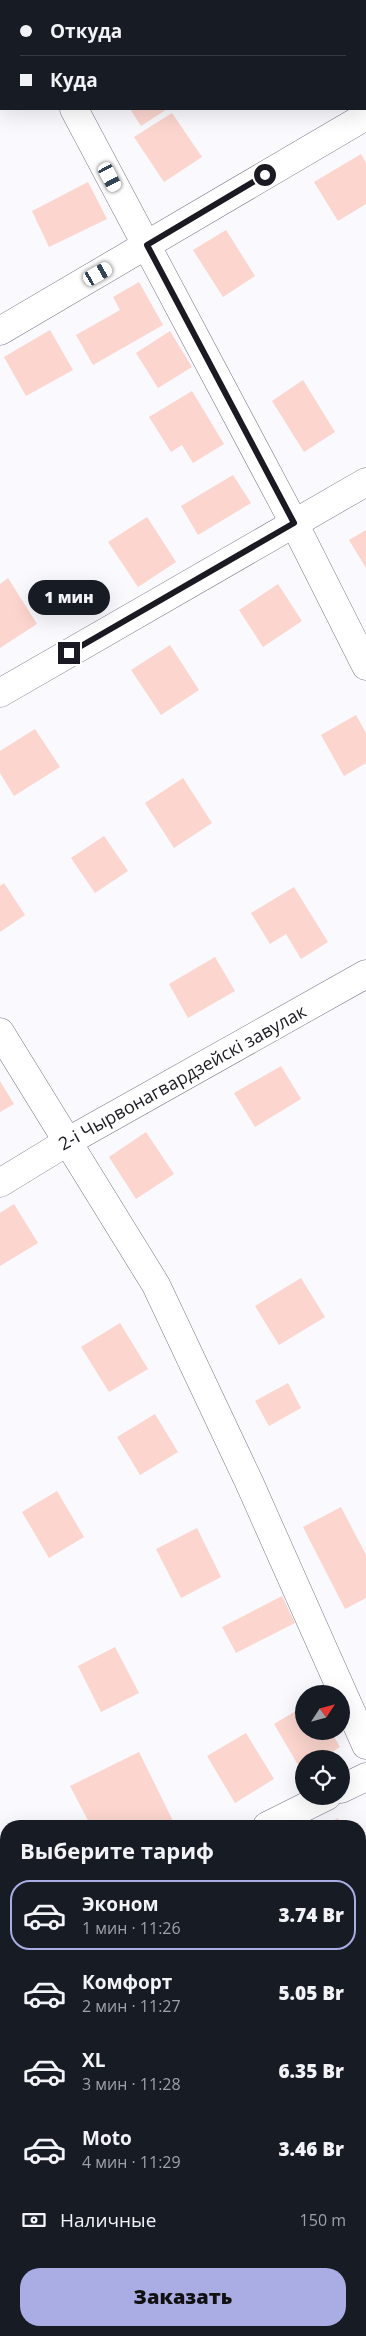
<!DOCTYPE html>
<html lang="ru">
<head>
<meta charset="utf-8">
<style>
	body { margin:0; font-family:"Open Sans",sans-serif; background:#242831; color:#f1f3f6; height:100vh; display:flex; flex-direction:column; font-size:19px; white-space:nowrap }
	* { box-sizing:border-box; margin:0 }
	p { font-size:16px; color:#9ea1a6 }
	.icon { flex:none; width:28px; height:28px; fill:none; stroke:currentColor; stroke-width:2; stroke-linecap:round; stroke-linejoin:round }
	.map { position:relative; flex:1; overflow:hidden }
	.panel { position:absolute; left:0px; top:1820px; width:366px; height:516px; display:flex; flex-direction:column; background:#171b24; border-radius:20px 20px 0 0; box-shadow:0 5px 20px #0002 }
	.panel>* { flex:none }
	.top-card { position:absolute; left:0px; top:0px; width:366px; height:110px; box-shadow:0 5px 20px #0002; display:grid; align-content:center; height:110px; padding:0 20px; background:#171b24 }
	.needle { width:32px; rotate:54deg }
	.controls { position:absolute; left:295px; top:1685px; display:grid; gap:10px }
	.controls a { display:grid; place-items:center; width:55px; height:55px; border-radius:50%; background:#171b24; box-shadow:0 5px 20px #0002; font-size:25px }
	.end { position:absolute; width:22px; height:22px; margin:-11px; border:6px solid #1b1a22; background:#fff; box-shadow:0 0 0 2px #fff }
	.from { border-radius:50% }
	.bubble { position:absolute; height:35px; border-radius:18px; background:#171b24; box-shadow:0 5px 20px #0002; font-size:16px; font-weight:800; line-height:35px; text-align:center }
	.car { position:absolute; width:15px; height:30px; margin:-15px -8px; border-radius:6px; box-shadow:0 0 4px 1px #0007; background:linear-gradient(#fff 24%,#345 0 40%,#fff 0 76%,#345 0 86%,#fff 0) }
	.top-card b { display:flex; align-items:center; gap:18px; height:48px; font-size:19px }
	.top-card b+b { border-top:1px solid #363941 }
	.top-card i { width:12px; height:12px; background:#f1f3f6 }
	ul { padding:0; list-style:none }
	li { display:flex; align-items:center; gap:15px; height:70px; margin:0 10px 8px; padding:0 10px; border:2px solid transparent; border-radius:20px }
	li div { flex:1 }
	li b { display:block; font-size:19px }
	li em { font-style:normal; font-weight:800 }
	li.on { border-color:#a9ade4 }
	li>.icon { width:45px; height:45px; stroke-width:1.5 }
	h2 { padding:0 20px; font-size:22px; line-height:60px }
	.pay { display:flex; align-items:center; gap:12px; height:55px; padding:0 20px; font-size:19px }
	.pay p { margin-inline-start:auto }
	.action { display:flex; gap:10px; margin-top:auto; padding:10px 20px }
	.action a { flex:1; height:58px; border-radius:20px; background:#a9ade4; color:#111; font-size:20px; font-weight:800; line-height:58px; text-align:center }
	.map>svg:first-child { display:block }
</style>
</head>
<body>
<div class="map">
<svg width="366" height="2336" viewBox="0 0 366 2336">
	<rect width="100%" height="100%" fill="#faf9fe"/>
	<!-- building -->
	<g fill="#fbd5ce">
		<polygon points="130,109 167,109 141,126"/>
		<polygon points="172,113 202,157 164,182 134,137"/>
		<polygon points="361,154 366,163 366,204 338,221 314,182"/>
		<polygon points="88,182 107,219 49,247 32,211"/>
		<polygon points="226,230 255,276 223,297 193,250"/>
		<polygon points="139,282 163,325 93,365 76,335 120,310 113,297"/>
		<polygon points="50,330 73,370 26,396 4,357"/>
		<polygon points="170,331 192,367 158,388 136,353"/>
		<polygon points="303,380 335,432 304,452 272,401"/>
		<polygon points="192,391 224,444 193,463 182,445 171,452 149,417"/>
		<polygon points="233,475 251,503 198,535 181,506"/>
		<polygon points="147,517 176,562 138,587 108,542"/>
		<polygon points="366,530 366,568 349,540"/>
		<polygon points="8,578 37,624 0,648 0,584"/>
		<polygon points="278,584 302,621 263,647 239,610"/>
		<polygon points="170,645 199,690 161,715 131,670"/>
		<polygon points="356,715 366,733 366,763 344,776 321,735"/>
		<polygon points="35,729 60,767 14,796 0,773 0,751"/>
		<polygon points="183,778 212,823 174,848 145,803"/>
		<polygon points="104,836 128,871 95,893 71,858"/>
		<polygon points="4,883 25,915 0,932 0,886"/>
		<polygon points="294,887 328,942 301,959 286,934 270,944 251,913"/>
		<polygon points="215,957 235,991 188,1018 169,984"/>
		<polygon points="281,1066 301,1099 255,1127 234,1093"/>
		<polygon points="0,1081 14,1104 0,1112"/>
		<polygon points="146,1132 174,1174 136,1199 109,1157"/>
		<polygon points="14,1204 38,1243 0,1266 0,1213"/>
		<polygon points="301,1278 325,1317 279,1345 255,1306"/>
		<polygon points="120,1323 148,1369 109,1392 81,1347"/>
		<polygon points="288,1383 301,1408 269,1426 255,1401"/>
		<polygon points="155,1414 178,1452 140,1475 117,1437"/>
		<polygon points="57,1491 84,1537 49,1558 22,1512"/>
		<polygon points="341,1507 366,1555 366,1598 345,1609 303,1527"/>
		<polygon points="197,1528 221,1577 181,1598 156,1549"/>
		<polygon points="282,1596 295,1623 236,1653 222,1627"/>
		<polygon points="115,1647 139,1693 101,1712 78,1666"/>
		<polygon points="304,1706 304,1731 331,1731 340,1747 321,1759 304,1759 304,1769 301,1770 274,1724"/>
		<polygon points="246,1733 274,1779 235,1803 207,1756"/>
		<polygon points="139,1752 175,1825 91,1826 70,1786"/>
		<polygon points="338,1818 342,1826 322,1826"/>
		<polygon points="0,1844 6,1855 6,1903 0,1907"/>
		<polygon points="360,1865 366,1878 366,1895 360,1898"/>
		<polygon points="0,2080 6,2095 6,2137 0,2140"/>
	</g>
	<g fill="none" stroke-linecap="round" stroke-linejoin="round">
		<defs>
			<g id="minor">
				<polyline points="15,0 16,1"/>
				<polyline points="74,109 294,523 366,666"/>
				<polyline points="0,331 366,116"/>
				<polyline points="0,693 366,482"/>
				<polyline points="0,1032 156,1285 249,1482 366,1745"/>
				<polyline points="0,1183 67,1142 366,974"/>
				<polyline points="341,1789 366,1777"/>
				<polyline points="267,1826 327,1796"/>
				<polyline points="0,1959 6,1956"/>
			</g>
		</defs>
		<!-- minor casing -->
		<use href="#minor" stroke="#7a788c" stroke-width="29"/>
		<!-- minor -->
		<use href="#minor" stroke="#fff" stroke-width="28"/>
	</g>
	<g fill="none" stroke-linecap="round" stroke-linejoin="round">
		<!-- route -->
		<polyline stroke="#1b1a22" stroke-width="6" points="69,653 294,523 147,245 265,175"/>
	</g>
	<g text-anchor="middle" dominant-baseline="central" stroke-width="5" stroke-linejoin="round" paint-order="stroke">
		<!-- street labels -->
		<g font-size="18" fill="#1b1a22" stroke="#fff">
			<text transform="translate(182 1077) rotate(-29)">2-і Чырвонагвардзейскі завулак</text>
		</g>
	</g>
</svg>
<div class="controls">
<a><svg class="needle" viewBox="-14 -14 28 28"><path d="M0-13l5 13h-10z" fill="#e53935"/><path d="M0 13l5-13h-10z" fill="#9ea1a6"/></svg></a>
<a><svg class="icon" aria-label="locate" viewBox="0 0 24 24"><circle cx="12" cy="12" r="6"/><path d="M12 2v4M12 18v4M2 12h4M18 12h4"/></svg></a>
</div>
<i class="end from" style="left:265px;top:175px"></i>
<i class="end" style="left:69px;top:653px"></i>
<div class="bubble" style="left:28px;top:580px;width:82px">1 мин</div>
<i class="car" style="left:110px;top:177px;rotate:152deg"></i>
<i class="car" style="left:98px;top:274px;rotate:60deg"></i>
<div class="top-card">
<b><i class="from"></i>Откуда</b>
<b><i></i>Куда</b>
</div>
<section class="panel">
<h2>Выберите тариф</h2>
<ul>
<li class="on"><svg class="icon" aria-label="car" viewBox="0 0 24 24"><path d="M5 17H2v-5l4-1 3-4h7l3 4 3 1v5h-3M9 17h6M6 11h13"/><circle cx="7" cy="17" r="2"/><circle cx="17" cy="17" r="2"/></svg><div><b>Эконом</b><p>1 мин · 11:26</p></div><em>3.74 Br</em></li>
<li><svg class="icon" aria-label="car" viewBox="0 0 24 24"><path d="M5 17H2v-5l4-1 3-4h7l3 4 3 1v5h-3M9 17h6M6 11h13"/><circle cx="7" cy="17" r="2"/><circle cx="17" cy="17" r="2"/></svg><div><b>Комфорт</b><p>2 мин · 11:27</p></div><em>5.05 Br</em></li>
<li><svg class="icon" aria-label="car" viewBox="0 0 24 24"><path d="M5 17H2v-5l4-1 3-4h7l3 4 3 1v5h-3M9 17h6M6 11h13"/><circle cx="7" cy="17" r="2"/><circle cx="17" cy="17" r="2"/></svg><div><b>XL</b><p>3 мин · 11:28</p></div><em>6.35 Br</em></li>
<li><svg class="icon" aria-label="car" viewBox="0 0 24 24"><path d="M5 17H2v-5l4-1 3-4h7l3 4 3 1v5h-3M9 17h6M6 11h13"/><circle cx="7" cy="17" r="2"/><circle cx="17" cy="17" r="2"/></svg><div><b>Moto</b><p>4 мин · 11:29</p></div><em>3.46 Br</em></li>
</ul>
<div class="pay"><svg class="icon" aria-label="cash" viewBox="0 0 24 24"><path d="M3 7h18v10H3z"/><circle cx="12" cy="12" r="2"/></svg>Наличные<p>150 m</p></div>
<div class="action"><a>Заказать</a></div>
</section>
</div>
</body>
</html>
